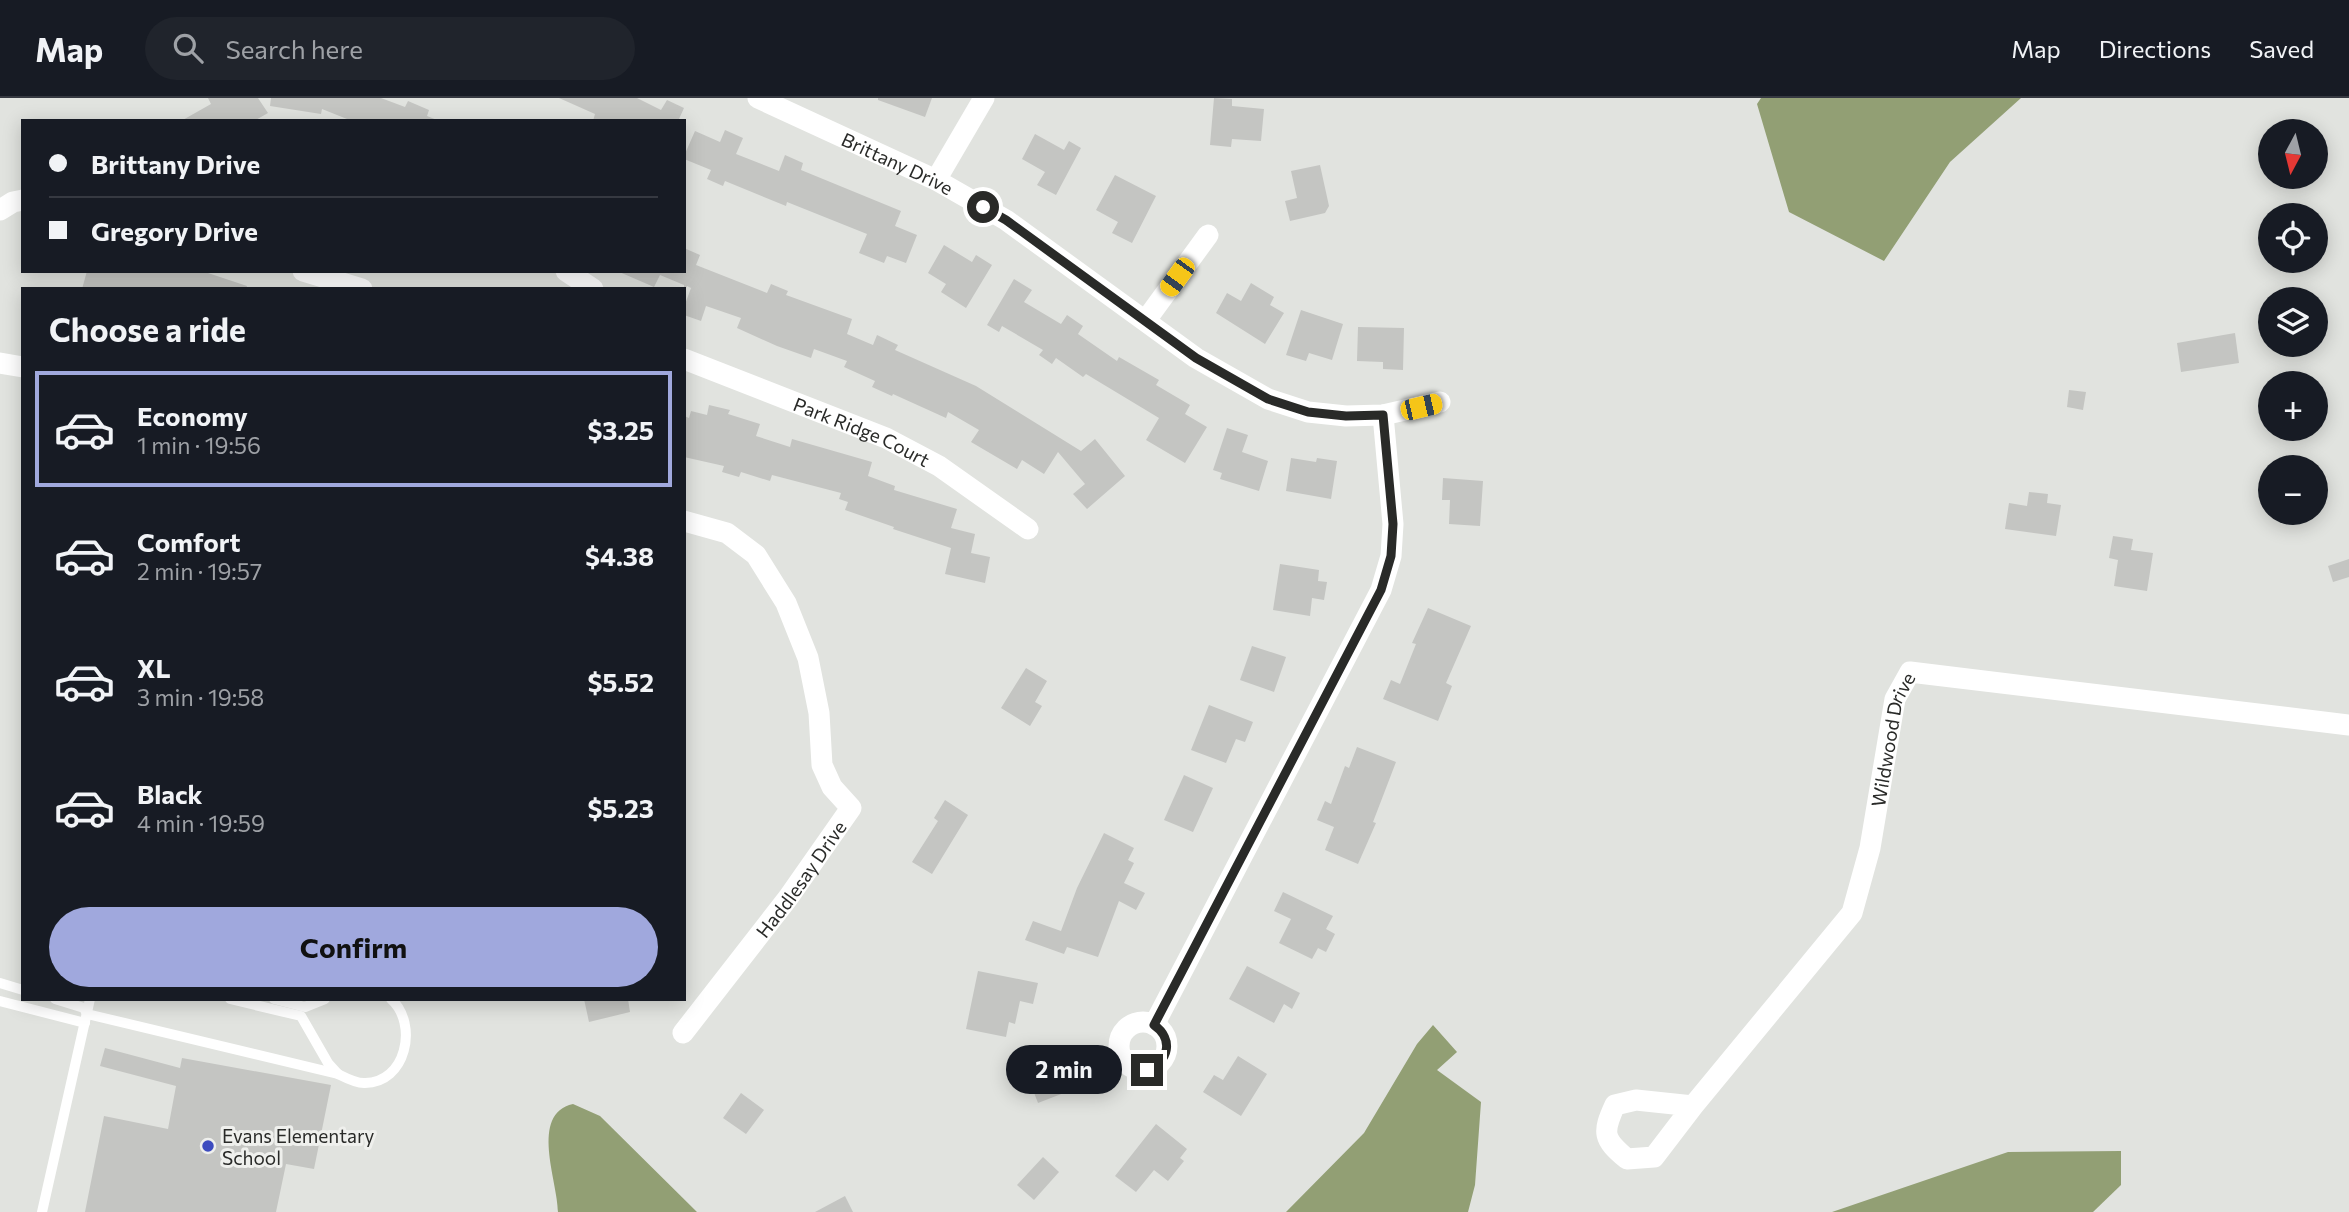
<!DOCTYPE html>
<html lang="en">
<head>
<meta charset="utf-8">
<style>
	body { margin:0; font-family:Commissioner,sans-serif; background:#20242c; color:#f1f3f6; height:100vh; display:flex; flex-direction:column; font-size:26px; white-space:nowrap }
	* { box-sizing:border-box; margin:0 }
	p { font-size:23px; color:#9ea1a6 }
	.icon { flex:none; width:38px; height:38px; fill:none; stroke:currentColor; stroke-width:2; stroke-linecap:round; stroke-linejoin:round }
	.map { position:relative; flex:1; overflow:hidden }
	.side { position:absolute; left:21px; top:189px; width:665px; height:714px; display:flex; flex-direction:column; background:#171b24; border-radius:0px; box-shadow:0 4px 18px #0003 }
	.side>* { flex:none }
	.top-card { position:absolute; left:21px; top:21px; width:665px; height:154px; border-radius:0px; box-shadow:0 4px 18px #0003; display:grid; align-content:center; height:154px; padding:0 28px; background:#171b24 }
	.needle { width:46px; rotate:187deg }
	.fabs { position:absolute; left:2258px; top:21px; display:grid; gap:14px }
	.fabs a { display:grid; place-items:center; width:70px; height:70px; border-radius:50%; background:#171b24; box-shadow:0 4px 18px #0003; font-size:35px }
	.end { position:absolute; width:32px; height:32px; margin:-16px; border:9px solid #292a28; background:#fff; box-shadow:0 0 0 4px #fff }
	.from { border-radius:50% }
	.bubble { position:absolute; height:49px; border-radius:24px; background:#171b24; box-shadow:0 4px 18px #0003; font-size:23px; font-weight:700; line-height:49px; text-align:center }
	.car { position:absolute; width:21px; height:42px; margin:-21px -10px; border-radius:9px; box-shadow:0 0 5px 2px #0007; background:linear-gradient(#f5c518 24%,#345 0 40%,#f5c518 0 76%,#345 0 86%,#f5c518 0) }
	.top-card b { display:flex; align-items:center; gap:24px; height:66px; font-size:26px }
	.top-card b+b { border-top:2px solid #363941 }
	.top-card i { width:18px; height:18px; background:#f1f3f6 }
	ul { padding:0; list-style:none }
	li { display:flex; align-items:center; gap:21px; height:116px; margin:0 14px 10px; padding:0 14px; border:4px solid transparent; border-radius:0px }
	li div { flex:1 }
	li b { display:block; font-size:26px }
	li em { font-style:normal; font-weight:700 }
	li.current { border-color:#a0a8dd }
	li>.icon { width:63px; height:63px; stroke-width:1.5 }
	h2 { padding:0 28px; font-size:32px; line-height:84px }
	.primary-button { display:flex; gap:14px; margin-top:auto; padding:14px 28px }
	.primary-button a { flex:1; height:80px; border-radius:42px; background:#a0a8dd; color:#111; font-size:28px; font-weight:700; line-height:80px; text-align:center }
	header { display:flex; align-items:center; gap:42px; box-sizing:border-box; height:98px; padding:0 35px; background:#171b24; border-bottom:2px solid #363941 }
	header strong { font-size:33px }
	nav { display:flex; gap:38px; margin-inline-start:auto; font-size:24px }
	.search { width:490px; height:63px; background:#20242c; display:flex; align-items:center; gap:18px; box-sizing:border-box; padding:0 24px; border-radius:38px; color:#9ea1a6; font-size:26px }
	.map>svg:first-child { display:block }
</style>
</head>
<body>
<header>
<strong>Map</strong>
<div class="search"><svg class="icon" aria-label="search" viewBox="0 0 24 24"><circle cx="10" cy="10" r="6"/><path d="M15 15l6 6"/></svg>Search here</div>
<nav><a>Map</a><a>Directions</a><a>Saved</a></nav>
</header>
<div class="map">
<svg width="2349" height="1114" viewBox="0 0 2349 1114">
	<rect width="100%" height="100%" fill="#e1e3df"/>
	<!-- water -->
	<g fill="#929f74">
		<polygon points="1761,0 2021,0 1950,64 1884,163 1789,114 1757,6"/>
		<polygon points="1433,927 1457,954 1437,972 1481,1004 1475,1087 1468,1114 1286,1114 1364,1035 1417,946"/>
		<path d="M573,1006L600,1018L697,1114H558C558,1083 529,1016 573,1006Z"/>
		<polygon points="2121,1053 2121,1087 2093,1114 1832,1114 2008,1054"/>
	</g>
	<!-- building -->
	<g fill="#c4c5c2">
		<polygon points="208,0 258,0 268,15 254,23 181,23 211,6"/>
		<polygon points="271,0 381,0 405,9 408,3 429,12 427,18 437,22 352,23 322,11 321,16 270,8"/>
		<polygon points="559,0 637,0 661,12 667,2 684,10 679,21 682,23 593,23 595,16"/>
		<polygon points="878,0 932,0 925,19 878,2"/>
		<polygon points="1214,0 1232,1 1232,8 1264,11 1261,43 1232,41 1231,49 1210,47"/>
		<polygon points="725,32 743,40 736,56 779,73 785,57 803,65 801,72 901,113 895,128 917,137 906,165 887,158 884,165 859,155 867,136 787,104 786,108 725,83 723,88 707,81 711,72 684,61 684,58 695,33 720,44"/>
		<polygon points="1035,36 1064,52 1069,43 1081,50 1056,97 1037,87 1045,74 1022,61"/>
		<polygon points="1320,67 1329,108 1325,115 1290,123 1285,103 1297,100 1291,73"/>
		<polygon points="1115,77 1156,98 1132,145 1112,135 1118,124 1096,112"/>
		<polygon points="944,147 972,164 976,157 992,167 966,210 941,194 946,186 928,175"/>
		<polygon points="684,150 700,157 696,167 767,195 771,186 788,193 786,197 852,221 847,236 873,247 877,237 898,247 895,252 976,288 1081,353 1095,341 1125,378 1087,411 1073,396 1085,386 1058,354 1044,376 1022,362 1017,371 971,344 979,332 948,314 946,320 893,296 892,298 872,289 875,283 844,269 847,263 814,251 811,260 777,248 737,230 741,220 706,208 701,223 684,217 684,209 691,190 687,188 684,193 684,187 660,177 654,189 617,173 684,173"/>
		<polygon points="87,173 202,173 247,188 246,191 82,191"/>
		<polygon points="1014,181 1032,192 1024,204 1061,226 1067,217 1083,228 1078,236 1117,263 1119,259 1159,282 1156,287 1190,307 1185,316 1207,329 1185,365 1146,342 1159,320 1086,276 1083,279 1056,260 1052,266 1039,257 1043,252 1002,228 999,234 987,227"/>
		<polygon points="1251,185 1274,199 1270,207 1284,215 1265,246 1216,215 1227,195 1241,203"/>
		<polygon points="1301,212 1343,226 1332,262 1309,255 1306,263 1286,257"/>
		<polygon points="1358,229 1404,230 1403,272 1383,271 1383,264 1357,263"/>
		<polygon points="2235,235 2239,265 2181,274 2177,245"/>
		<polygon points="2069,292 2086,294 2083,312 2067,309"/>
		<polygon points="709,307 730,312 728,316 760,326 756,338 790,349 792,341 872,364 868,378 895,388 894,392 957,411 951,430 975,436 971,455 990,459 985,485 945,476 951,450 893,431 894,429 845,412 848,404 839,401 841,395 772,377 770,383 741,374 739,379 722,374 724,368 684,359 684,318 689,320 691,313 707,317"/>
		<polygon points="1227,330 1248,337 1242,354 1268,363 1259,393 1220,381 1222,375 1213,372"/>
		<polygon points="1291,360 1316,364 1317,360 1337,363 1331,401 1286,393"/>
		<polygon points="1443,380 1483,383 1480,428 1449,426 1450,402 1442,402"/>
		<polygon points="2029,394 2048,396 2047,405 2061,407 2056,438 2005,431 2009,405 2027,408"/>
		<polygon points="2113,438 2133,441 2131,452 2153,455 2147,493 2114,488 2118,462 2109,460"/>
		<polygon points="2349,461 2349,479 2333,484 2328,468"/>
		<polygon points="1280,466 1319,472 1318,483 1327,484 1324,502 1312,500 1310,518 1273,512"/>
		<polygon points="1428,510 1471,528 1446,585 1452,588 1438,623 1383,601 1391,582 1400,586 1416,546 1412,545"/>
		<polygon points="1252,548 1286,559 1274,594 1240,582"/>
		<polygon points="1026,570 1047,583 1035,604 1042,608 1030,628 1001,610"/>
		<polygon points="1209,607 1253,624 1245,644 1236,641 1226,665 1191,652"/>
		<polygon points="1357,649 1396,664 1373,724 1376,725 1358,766 1325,752 1334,729 1317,722 1325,703 1331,706 1345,668 1349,670"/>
		<polygon points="1184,677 1213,690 1193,734 1164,722"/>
		<polygon points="945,702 968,717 932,776 912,764 938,723 934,720"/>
		<polygon points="1104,735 1134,750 1128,762 1134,765 1124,785 1145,795 1136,812 1119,803 1098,859 1067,849 1064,856 1025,842 1033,823 1061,833 1077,790"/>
		<polygon points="1283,794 1333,818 1326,831 1335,836 1326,854 1318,850 1312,861 1279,845 1291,821 1274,813"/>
		<polygon points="1247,868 1300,895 1292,911 1284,906 1274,925 1229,901"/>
		<polygon points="978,873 1038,885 1033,906 1020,903 1015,926 1009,924 1006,939 966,931"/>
		<polygon points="584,901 628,901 630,914 589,924"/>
		<polygon points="105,950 180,970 182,960 331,987 314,1071 286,1066 276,1114 85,1114 104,1018 168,1031 176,988 100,968"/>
		<polygon points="1054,955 1069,993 1038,1005 1023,966"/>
		<polygon points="1238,958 1267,976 1241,1018 1203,994 1214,977 1223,982"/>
		<polygon points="741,995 764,1012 746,1036 723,1020"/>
		<polygon points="1156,1026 1187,1051 1180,1060 1184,1063 1168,1083 1154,1072 1136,1094 1115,1078"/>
		<polygon points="1043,1059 1059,1074 1034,1102 1017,1087"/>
		<polygon points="845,1098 853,1114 815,1114"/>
	</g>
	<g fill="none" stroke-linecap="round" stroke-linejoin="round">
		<!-- lane -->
		<g stroke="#fff" stroke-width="10">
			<polyline points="0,885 23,892"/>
			<path d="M55,901L84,910L87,916L338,976C346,980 355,985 364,985C406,986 419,926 391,901"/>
			<polyline points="230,901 301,918 328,965 338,976"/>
			<polyline points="274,901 305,909 325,901"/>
			<polyline points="0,903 85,925"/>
			<polyline points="42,1114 90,901"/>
		</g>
		<!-- street -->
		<g stroke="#fff" stroke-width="21">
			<path id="s1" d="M758,0L936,82L1006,122L1196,260L1268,301L1308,314L1346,318L1383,317L1440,304"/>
			<polyline points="936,82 984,0"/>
			<polyline points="0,112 13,104 23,102"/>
			<polyline points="303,173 362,191"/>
			<polyline points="566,173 593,191"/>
			<polyline points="1146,222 1208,137"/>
			<path id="s2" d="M684,261L886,340L939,368L1028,431"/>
			<polyline points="0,265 23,269"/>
			<circle cx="1143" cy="948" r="24"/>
			<polyline points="1154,927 1381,492 1391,458 1393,426 1383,317"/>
			<path id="s3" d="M683,935L788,800L851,710L832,689L822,667L819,615L808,560L786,505L756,457L727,435L684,423"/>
			<path id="s4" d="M1693,1008L1636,1002L1615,1007C1602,1035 1603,1041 1627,1061L1654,1059L1693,1008L1852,815L1870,750L1895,601L1910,574L2349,627"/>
		</g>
	</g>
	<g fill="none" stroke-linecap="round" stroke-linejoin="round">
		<!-- route -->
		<path stroke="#292a28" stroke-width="9" d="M983,109L1006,122L1196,260L1268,301L1308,314L1346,318L1383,317L1393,426L1391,458L1381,492L1154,927C1174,941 1169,964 1147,972"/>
	</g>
	<!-- markers -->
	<circle fill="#3d4cbf" stroke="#eff0ed" stroke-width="2.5" cx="208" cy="1048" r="7"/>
	<g text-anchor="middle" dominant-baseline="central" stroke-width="6" stroke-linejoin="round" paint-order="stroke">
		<!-- street labels -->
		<g font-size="19" fill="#292a28" stroke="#eff0ed">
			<text stroke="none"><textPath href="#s1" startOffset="154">Brittany Drive</textPath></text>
			<text stroke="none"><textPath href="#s2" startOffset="192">Park Ridge Court</textPath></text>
			<text stroke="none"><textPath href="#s4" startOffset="662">Wildwood Drive</textPath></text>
			<text stroke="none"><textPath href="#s3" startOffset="194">Haddlesay Drive</textPath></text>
		</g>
		<!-- poi labels -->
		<g font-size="19" fill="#292a28" stroke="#eff0ed" text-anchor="start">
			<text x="222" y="1037">Evans Elementary<tspan x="222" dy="22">School</tspan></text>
		</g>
	</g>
</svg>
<div class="fabs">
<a><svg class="needle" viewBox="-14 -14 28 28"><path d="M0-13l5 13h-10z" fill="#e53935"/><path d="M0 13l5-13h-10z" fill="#9ea1a6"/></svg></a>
<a><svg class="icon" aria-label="locate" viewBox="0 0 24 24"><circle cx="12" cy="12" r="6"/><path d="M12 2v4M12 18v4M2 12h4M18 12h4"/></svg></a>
<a><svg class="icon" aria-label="layers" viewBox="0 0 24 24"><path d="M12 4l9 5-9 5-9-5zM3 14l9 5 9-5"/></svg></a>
<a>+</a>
<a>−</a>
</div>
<i class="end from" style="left:983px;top:109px"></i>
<i class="end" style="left:1147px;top:972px"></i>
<div class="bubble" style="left:1006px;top:947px;width:116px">2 min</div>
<i class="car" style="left:1177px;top:179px;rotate:216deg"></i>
<i class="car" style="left:1421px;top:309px;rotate:77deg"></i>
<div class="top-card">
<b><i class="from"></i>Brittany Drive</b>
<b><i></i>Gregory Drive</b>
</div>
<section class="side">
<h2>Choose a ride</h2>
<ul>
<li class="current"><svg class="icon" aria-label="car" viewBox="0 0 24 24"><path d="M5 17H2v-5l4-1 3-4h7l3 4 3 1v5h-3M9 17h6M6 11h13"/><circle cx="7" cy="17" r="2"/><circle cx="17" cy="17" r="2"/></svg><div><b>Economy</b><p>1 min · 19:56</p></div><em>$3.25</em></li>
<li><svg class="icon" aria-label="car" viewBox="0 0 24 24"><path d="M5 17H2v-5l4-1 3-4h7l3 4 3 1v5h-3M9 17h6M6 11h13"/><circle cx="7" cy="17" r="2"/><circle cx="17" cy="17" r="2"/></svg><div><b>Comfort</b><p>2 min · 19:57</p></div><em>$4.38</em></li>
<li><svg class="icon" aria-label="car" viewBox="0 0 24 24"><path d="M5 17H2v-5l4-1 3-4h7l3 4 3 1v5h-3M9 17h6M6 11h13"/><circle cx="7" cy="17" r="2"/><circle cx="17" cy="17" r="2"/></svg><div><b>XL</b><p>3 min · 19:58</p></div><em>$5.52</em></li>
<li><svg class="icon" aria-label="car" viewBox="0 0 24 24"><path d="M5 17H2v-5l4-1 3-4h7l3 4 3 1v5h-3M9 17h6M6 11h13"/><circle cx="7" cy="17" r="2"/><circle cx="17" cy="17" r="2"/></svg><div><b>Black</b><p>4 min · 19:59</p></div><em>$5.23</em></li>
</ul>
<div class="primary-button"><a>Confirm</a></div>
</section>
</div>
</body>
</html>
